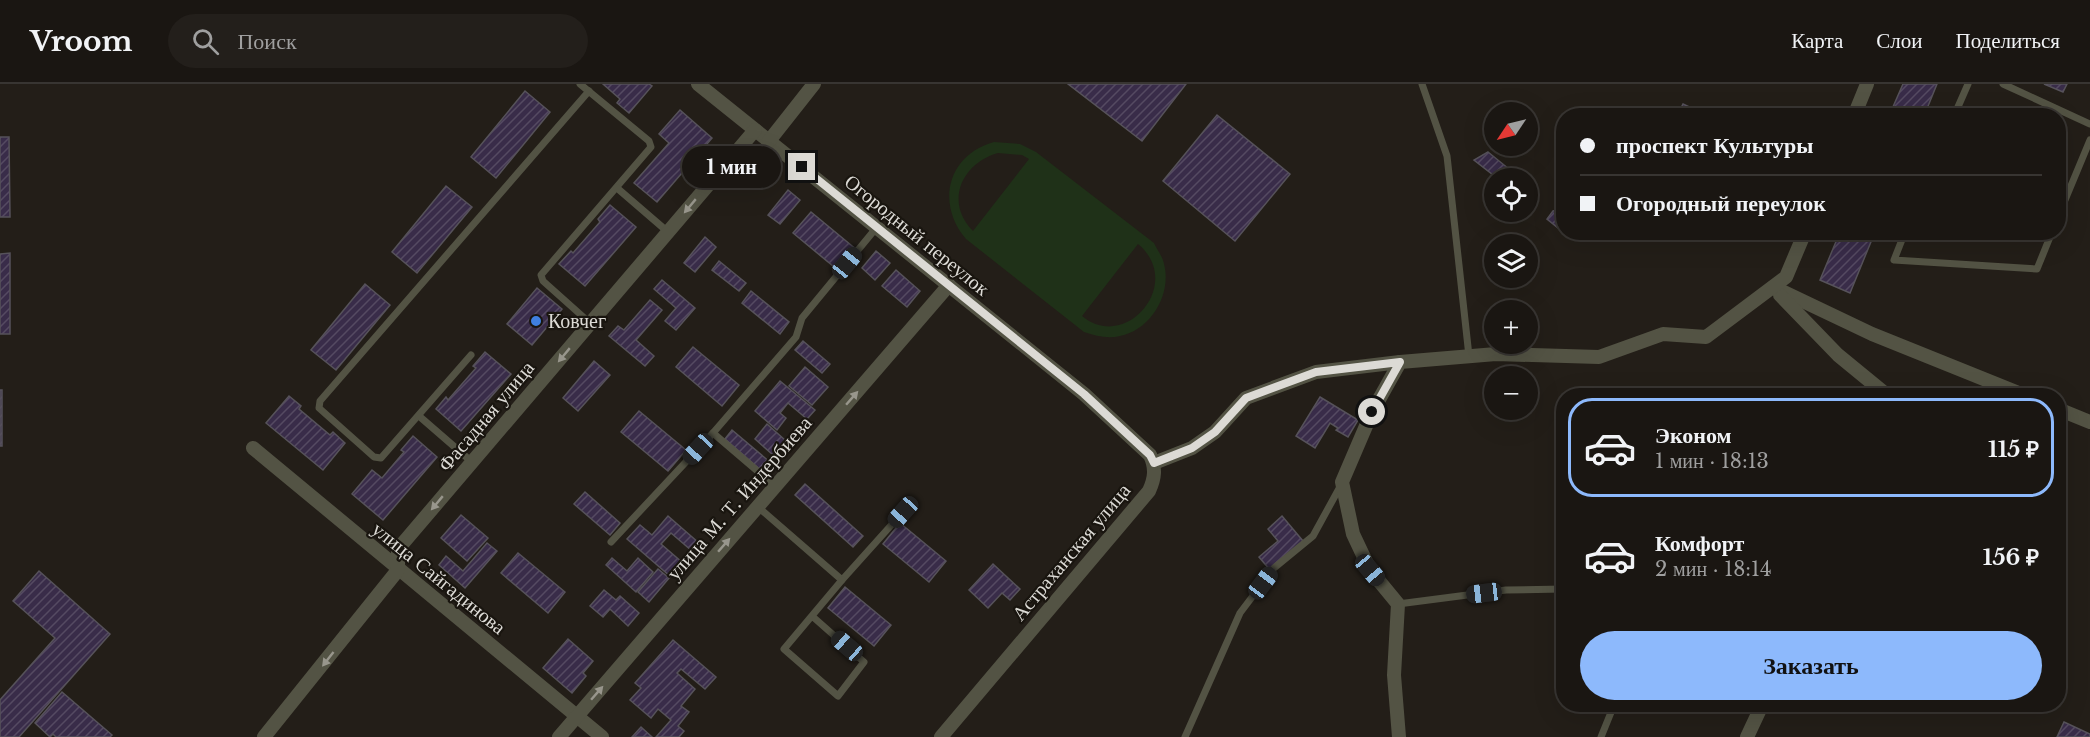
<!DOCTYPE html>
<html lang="ru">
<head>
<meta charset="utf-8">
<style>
	body { margin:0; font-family:"Libre Baskerville",serif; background:#231f1b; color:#f1f3f6; height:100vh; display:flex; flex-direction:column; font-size:22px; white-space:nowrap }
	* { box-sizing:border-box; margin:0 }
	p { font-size:20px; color:#9f9f9f }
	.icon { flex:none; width:33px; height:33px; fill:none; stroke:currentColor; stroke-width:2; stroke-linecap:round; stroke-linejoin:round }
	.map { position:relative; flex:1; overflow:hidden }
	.details { position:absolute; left:1556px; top:304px; width:510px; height:324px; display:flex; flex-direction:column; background:#1a1612; border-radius:24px; box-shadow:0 6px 24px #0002,0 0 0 2px #383532 }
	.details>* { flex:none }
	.banner { position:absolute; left:1556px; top:24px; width:510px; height:132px; border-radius:24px; box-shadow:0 6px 24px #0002,0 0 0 2px #383532; display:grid; align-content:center; height:132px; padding:0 24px; background:#1a1612 }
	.needle { width:39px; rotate:235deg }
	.fabs { position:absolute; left:1484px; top:18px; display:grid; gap:12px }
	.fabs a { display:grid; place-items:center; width:54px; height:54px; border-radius:50%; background:#1a1612; box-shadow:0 6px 24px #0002,0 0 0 2px #383532; font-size:30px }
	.end { position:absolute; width:27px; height:27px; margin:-14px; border:8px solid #dcdad5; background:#111; box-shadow:0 0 0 3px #111 }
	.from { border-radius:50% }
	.bubble { position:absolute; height:42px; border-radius:21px; background:#1a1612; box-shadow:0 6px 24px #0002,0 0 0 2px #383532; font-size:20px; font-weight:800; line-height:42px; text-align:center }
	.car { position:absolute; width:18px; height:36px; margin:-18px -9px; border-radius:8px; box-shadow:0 0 4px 2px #0007; background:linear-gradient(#222 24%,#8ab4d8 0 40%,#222 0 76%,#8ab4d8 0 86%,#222 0) }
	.banner b { display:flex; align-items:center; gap:21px; height:57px; font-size:22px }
	.banner b+b { border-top:2px solid #383532 }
	.banner i { width:15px; height:15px; background:#f1f3f6 }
	ul { padding:10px 0 0; list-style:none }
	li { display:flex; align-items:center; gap:18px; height:99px; margin:0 12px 9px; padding:0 12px; border:3px solid transparent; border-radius:24px }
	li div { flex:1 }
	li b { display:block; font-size:22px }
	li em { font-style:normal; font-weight:800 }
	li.active { border-color:#8db9fc }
	li>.icon { width:54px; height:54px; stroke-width:1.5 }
	.cta { display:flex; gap:12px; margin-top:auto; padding:12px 24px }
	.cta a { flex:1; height:69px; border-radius:36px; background:#8db9fc; color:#111; font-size:24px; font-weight:800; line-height:69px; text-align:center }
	header { display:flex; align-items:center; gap:36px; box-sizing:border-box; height:84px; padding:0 30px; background:#1a1612; border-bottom:2px solid #383532 }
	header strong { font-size:28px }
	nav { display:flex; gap:33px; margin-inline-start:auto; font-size:21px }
	.search { width:420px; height:54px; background:#231f1b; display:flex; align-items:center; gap:15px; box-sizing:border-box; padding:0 21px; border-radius:33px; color:#9f9f9f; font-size:22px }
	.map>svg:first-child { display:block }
</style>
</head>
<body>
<header>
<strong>Vroom</strong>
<div class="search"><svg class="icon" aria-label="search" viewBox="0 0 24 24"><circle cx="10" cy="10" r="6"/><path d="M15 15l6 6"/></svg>Поиск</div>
<nav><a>Карта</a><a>Слои</a><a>Поделиться</a></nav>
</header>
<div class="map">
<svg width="2090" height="653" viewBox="0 0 2090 653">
	<defs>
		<pattern id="building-hatch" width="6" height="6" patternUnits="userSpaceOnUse" patternTransform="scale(1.5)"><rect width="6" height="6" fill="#392c49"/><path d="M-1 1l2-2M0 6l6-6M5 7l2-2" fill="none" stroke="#554a62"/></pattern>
	</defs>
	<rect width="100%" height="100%" fill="#231e18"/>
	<!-- pitch -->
	<path fill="#1f3118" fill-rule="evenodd" d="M994,58L1020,60L1036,68L1154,159C1157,166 1163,173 1164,180C1172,210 1151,246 1120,252C1108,255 1096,252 1084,248L966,155C936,120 947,71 994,58ZM998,69L1022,71L1029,75L973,147C944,118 962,79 998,69ZM1138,160C1185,199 1126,269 1082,232Z"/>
	<!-- building -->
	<g fill="url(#building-hatch)" stroke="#56525a" stroke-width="1.5">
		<polygon points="603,0 649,0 652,2 629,29 617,19 620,15"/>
		<polygon points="1068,0 1186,0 1142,57"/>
		<polygon points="1903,0 1937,0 1924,32 1889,32"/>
		<polygon points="2044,0 2067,0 2063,8"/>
		<polygon points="525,7 550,28 496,94 471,73"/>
		<polygon points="1683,20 1708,32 1677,32"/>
		<polygon points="680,26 712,54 657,118 634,99 669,59 659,50"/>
		<polygon points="1217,31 1290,90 1235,157 1163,97"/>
		<polygon points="0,53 9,53 10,133 0,133"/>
		<polygon points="1488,68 1509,85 1502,94 1497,94 1474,76"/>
		<polygon points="446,102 472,123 417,189 392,168"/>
		<polygon points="788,106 800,116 780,140 768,131"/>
		<polygon points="610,121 636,143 585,202 559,180 571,167 573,169 600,138 598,135"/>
		<polygon points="1558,126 1563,126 1563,148 1547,135 1553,127"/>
		<polygon points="811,128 857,166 839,187 793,149"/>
		<polygon points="1840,148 1875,148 1850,209 1820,196"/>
		<polygon points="705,153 716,163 695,188 684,179"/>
		<polygon points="876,167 890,179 875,196 862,184"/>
		<polygon points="10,169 10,250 0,250 0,170"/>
		<polygon points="719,177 746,199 739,207 712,186"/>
		<polygon points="896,186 920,207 907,223 882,202"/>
		<polygon points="662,196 695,224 676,246 665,237 676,224 654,205"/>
		<polygon points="365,200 390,221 336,286 311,266"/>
		<polygon points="537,204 562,225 532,261 507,240"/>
		<polygon points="751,207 789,238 780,250 742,219"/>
		<polygon points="650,216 662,226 636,256 654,272 645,282 609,252 618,242 624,246"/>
		<polygon points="803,257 830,280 822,289 795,266"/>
		<polygon points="693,263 739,301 722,322 676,283"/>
		<polygon points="485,268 511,290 461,347 436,325 446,313 448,316 476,284 473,282"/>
		<polygon points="594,277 610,291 578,327 563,314"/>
		<polygon points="805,283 828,303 812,321 789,302"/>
		<polygon points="780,297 815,326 807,335 788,319 780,329 786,334 777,346 755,327"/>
		<rect x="0" y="306" width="2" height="56"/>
		<polygon points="289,312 301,322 299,325 330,351 333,348 345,359 323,386 266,339"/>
		<polygon points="1320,313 1358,336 1348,353 1336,346 1338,344 1330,339 1315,364 1296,352"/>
		<polygon points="639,327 686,366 668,387 621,348"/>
		<polygon points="767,340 785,356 773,371 755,355"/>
		<polygon points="732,346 771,379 763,388 725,355"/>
		<polygon points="413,352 437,373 383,436 352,410 372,386 382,394 404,368 401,366"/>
		<polygon points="805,400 863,452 853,463 795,411"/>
		<polygon points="585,408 620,439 610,451 574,420"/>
		<polygon points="461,431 488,454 467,477 441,454"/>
		<polygon points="668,432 699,459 692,467 671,449 661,460 683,479 671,493 627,455 640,441 652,451"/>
		<polygon points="1282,432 1303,457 1270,486 1259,473 1278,457 1268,445"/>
		<polygon points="900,439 946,477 929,498 883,460"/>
		<polygon points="487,459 497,467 465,504 439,481 446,472 463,487"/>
		<polygon points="518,469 565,508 548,529 501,489"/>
		<polygon points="612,474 627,487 638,474 653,488 636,508 606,481"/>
		<polygon points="993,480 1020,505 1010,516 1002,509 988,524 969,506"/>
		<polygon points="658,485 669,494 649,518 638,508"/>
		<polygon points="39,487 110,550 19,653 0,653 0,616 55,554 13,517"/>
		<polygon points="845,503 891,541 874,562 828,524"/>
		<polygon points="604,506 616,516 620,512 639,529 628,542 610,525 603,533 590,522"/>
		<polygon points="568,555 593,577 583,589 586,592 572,609 543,584"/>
		<polygon points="673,556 716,593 705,605 681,585 677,589 695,605 681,622 689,628 678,642 684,647 679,653 656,653 671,636 658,625 651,634 630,616 641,604 635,599"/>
		<polygon points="62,608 112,651 110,653 56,653 53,650 50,653 35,639"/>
		<polygon points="2064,638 2090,650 2090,653 2057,653"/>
		<polygon points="641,643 652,653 632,653"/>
	</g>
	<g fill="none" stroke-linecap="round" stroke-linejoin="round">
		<!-- lane -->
		<g stroke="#535344" stroke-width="7">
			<polyline points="580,0 649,57 651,63 541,191 543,197 590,239"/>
			<polyline points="1422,0 1447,72 1469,272"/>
			<polyline points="2003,0 2090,40"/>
			<polyline points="1954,32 1968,0"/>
			<polyline points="617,104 668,148"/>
			<polyline points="2058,133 2090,56"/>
			<polyline points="1905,148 1894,176 2037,185 2052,148"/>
			<polyline points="2036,148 2051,150"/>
			<polyline points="471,271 381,374 374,373 319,324 320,317 589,7"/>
			<polyline points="419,332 472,378"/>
			<polyline points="713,349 775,402"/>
			<polyline points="758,423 842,496 903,428"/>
			<polyline points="611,458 713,349 796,253 802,234 877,143"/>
			<polyline points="1398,520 1506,506 1563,505"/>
			<polyline points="812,532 864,578 838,612 784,565 842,496"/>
			<polyline points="1185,653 1240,529 1274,484 1313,452 1341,401"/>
			<polyline points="1601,653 1614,621"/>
		</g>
		<!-- street -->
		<g stroke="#535344" stroke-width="14">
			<path d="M698,0L1084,310L1150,371C1156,384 1155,394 1149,407L941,653"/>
			<polyline points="1854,32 1867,0"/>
			<polyline points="769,57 814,0"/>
			<polyline points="1773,203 1872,250 2026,312"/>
			<polyline points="1780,211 1838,271 1888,312"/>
			<polyline points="2058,325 2090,338"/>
			<polyline points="253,364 602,653"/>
			<polyline points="1154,379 1192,364 1215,348 1246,314 1316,288 1400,278"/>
			<polyline points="264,653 398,486 398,465 755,46"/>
			<polyline points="559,653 949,201"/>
			<polyline points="1399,653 1394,591 1398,520 1370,486 1353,450 1342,398 1372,328 1400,278 1496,270 1599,273 1663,250 1706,253 1786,193 1805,148"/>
			<polyline points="1747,653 1762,621"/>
		</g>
	</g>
	<!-- one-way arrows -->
	<defs><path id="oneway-solid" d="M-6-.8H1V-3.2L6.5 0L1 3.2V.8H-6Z" transform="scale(1.5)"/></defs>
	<g fill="#98968c">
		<use href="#oneway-solid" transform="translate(690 122) rotate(130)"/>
		<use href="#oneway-solid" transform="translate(564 271) rotate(130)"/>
		<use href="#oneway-solid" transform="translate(852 314) rotate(-49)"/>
		<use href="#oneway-solid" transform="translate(437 419) rotate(130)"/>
		<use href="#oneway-solid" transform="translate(724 461) rotate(-49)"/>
		<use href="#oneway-solid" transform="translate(328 575) rotate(128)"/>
		<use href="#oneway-solid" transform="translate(597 609) rotate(-49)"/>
	</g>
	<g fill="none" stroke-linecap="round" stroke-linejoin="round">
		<!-- route -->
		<polyline stroke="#dcdad5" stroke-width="8" points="802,83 1084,310 1150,371 1154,379 1192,364 1215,348 1246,314 1316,288 1400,278 1372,328"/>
	</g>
	<!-- markers -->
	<circle fill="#3f7fe0" stroke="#19150f" stroke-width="2" cx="536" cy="237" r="6"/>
	<g text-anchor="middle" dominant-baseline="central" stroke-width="4.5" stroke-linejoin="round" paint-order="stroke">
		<!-- street labels -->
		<g font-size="20" fill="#dcdad5" stroke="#19150f">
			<text transform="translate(917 151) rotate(39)">Огородный переулок</text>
			<text transform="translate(486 332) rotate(-50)">Фасадная улица</text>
			<text transform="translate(739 414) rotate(-49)">улица М. Т. Индербиева</text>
			<text transform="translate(1071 468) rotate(-50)">Астраханская улица</text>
			<text transform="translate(439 494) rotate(39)">улица Сайгадинова</text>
		</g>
		<!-- poi labels -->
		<g font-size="20" fill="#dcdad5" stroke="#19150f" text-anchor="start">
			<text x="548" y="237">Ковчег</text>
		</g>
	</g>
</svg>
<div class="fabs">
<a><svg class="needle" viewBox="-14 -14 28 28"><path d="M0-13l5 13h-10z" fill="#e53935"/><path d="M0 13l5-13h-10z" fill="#9f9f9f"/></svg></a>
<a><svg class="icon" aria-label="locate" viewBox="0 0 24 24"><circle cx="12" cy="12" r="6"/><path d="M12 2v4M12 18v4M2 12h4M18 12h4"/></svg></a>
<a><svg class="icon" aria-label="layers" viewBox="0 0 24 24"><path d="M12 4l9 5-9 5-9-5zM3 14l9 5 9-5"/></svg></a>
<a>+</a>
<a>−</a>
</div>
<i class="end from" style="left:1372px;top:328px"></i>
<i class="end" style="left:802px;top:83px"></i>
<div class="bubble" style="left:682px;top:62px;width:99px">1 мин</div>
<i class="car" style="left:847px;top:179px;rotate:39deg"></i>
<i class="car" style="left:698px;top:365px;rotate:223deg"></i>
<i class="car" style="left:903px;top:428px;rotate:222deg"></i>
<i class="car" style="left:1370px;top:486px;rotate:140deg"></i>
<i class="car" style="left:1263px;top:499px;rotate:37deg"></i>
<i class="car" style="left:1484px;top:509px;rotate:263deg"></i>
<i class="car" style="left:847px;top:562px;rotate:311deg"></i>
<div class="banner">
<b><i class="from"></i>проспект Культуры</b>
<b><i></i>Огородный переулок</b>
</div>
<section class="details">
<ul>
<li class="active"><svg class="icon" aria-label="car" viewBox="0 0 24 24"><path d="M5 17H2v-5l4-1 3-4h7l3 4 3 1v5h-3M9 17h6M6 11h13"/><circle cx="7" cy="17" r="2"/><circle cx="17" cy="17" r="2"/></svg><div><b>Эконом</b><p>1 мин · 18:13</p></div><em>115 ₽</em></li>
<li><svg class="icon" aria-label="car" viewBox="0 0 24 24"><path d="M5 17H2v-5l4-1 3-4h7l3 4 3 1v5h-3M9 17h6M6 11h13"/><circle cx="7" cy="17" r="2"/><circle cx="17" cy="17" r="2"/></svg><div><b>Комфорт</b><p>2 мин · 18:14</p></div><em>156 ₽</em></li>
</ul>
<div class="cta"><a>Заказать</a></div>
</section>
</div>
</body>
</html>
